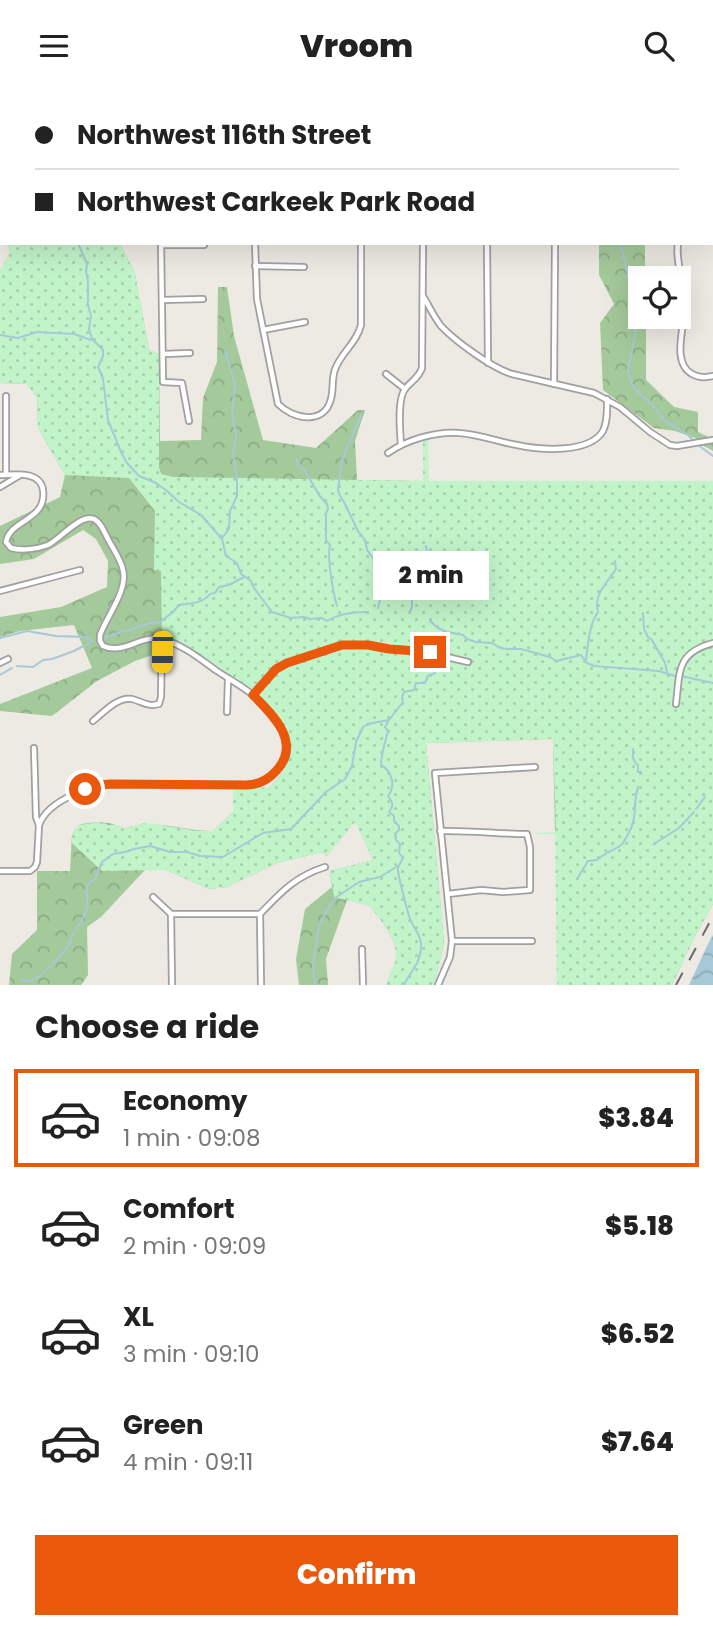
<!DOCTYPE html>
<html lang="en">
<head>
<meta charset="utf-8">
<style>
	body { margin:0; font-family:Poppins,sans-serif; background:#f2f2f2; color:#222; height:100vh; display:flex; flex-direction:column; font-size:26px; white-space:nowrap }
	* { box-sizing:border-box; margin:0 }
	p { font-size:23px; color:#767676 }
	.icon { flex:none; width:38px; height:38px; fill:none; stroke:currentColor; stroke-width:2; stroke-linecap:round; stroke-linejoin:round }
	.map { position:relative; height:894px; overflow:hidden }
	.details { display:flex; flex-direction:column; background:#fff; flex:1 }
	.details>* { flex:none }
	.top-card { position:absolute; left:0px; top:0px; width:714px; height:154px; box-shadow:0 7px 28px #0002; display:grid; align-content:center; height:154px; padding:0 35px; background:#fff }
	.fabs { position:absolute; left:628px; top:175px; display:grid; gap:14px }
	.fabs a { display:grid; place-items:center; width:63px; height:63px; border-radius:0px; background:#fff; box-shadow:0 7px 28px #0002; font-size:35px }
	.end { position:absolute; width:32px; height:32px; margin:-16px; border:9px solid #ea580c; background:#fff; box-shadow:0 0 0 4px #fff }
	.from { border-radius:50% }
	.bubble { position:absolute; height:49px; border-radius:0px; background:#fff; box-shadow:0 7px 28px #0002; font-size:23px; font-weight:800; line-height:49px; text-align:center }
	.car { position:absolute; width:21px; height:42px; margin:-21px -10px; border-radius:9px; box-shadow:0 0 5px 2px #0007; background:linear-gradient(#f5c518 24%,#345 0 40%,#f5c518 0 76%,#345 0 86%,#f5c518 0) }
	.top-card b { display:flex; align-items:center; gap:24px; height:66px; font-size:26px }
	.top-card b+b { border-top:2px solid #e0e0e0 }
	.top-card i { width:18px; height:18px; background:#222 }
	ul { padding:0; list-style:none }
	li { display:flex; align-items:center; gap:21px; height:98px; margin:0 14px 10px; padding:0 21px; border:4px solid transparent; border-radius:0px }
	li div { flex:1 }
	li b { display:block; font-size:26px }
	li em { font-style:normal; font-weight:800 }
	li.on { border-color:#ea580c }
	li>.icon { width:63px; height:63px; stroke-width:1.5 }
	h2 { padding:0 35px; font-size:32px; line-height:84px }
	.action { display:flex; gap:14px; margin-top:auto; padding:14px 35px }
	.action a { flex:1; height:80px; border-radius:0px; background:#ea580c; color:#fff; font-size:28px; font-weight:800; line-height:80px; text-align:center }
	header { display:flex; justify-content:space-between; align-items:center; height:91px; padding:0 35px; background:#fff; font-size:32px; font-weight:800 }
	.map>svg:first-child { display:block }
</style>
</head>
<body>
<header><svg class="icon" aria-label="menu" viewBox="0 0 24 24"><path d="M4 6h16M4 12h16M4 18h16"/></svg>Vroom<svg class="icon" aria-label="search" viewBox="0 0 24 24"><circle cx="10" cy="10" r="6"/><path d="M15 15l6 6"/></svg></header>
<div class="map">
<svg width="713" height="894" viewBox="0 0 713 894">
	<defs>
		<pattern id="forest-crowns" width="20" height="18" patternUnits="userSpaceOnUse" patternTransform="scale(1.75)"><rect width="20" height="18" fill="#a4c99a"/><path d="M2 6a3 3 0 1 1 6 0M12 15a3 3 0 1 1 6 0" fill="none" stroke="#8dac84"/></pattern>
		<pattern id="park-dots" width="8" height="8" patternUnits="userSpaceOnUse" patternTransform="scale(1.75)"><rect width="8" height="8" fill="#c2f4ca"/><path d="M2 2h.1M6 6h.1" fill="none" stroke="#a6d1ad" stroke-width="1.8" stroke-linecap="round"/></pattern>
		<pattern id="water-waves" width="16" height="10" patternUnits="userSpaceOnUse" patternTransform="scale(1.75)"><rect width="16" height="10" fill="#a6c8d7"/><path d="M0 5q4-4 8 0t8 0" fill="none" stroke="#8eabb8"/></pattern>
	</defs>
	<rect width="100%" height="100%" fill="#edeae3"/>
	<!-- forest -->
	<g fill="url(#forest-crowns)">
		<path d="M7,152H120L135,183L149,259L159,263L160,350L201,349L203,307L217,271L218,196H227L234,245L263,349L316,357L358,319H365L355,350L357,389L423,390V358L429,390H713V813L696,843L672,894L555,742L553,648L426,652L444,852L434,894H387C388,886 392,880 395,872C402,852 381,830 370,815L347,809L326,868L328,894H299L296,868L305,818L332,796L330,780L373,769L355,730L327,765L322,761L277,772L227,796L209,798L166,779H145L101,826L87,836L88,884L81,894H9L12,863L37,839V780H70L72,743L79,734C94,730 111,730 124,738C153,727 182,740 213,740L233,721V696L268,697L277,689L282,681L286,664L282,638L253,604L190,561L162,549V561L135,570L97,590L52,625L0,620V613L92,577L74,534L20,540L0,546V526L61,516L107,496L108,470L96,448L83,439L34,468L0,473V435L60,406L65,384L38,337L37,307L27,293L0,292V180L10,162Z"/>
		<polygon points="599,152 645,152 645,187 640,187 640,226 646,226 646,289 674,316 698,321 698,341 713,348 713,360 704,355 695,347 675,340 654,337 603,299 600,232 614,213 599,184"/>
	</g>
	<!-- park -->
	<path fill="url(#park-dots)" d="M7,152H120L135,183L149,259L159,263V376L161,383L173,386L423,390V349L428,347L429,390H713V813L696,843L672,894H557L555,743H535V742L555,741L556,738L553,648L426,652L444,852L434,894H387C388,886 392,880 395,872C402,852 381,830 370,815L334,806L330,780L373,769L355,731L327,765L322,761L277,772L227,796L209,798L166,779L102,780L72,752V743L79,734L101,731L108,734H117L124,738L144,732L159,733L165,735L198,740H213L233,721V696L268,697L277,689L282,681L286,664L282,639L253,604L190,561L162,548L161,480L154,479L155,420L129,387L65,384L38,337L37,307L27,293L0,292V180L10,162Z"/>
	<!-- water -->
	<polygon fill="url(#water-waves)" points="713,844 713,894 689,894 709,851"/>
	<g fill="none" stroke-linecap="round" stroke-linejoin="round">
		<!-- stream -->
		<g stroke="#a6c8d7" stroke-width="2">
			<polyline points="121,2 122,0"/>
			<polyline points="0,46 2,47"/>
			<path d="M78,152L87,173L86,181L88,190V214L91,225L89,238L92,248L103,259V265L98,276L103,288L108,329L121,361L127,372L139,385L156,392L167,400L179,411L201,424L222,448L226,465L237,472L241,483L251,490L254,497L272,521L291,527L304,526L310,528L322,527L327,530C338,523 353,521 366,521"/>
			<polyline points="620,152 626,175 637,233 628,279 631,291 635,298 655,317 665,330 688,344 694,350"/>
			<polyline points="0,244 18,247 37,241 74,243 91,249"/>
			<polyline points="362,322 342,369 338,398 339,403 344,411 358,440 365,449 367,459 373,467 381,506 378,517"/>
			<polyline points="698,354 713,365"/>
			<path d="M296,368L299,376L304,378L319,404L327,413L328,418L326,422V449L330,454C327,467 333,501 337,515"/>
			<polyline points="222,447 229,438 230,420 237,405 237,386 233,364 236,344 232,322 235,293 225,260"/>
			<path d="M410,521C414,514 411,512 412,504C412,503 416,495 417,494C425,478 430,474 426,455"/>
			<polyline points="643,522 644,538 648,546 652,549 665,572 667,581"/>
			<polyline points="430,530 438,537 447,541 463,544 467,548 476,551 492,552 500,557 508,558 521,558 550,566 556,570 581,564 587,572 594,575 659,580 675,585"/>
			<path d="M105,546L151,532L160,531L173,521L179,514C191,512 202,513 210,503L215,502L219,496L229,494L244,486"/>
			<polyline points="0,547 27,540 56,545 86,546 92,550"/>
			<polyline points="439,558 441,544 444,540"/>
			<path d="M586,569C588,553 589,534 598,521C593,503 608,491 616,478L615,470"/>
			<polyline points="17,575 33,576 43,569 52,568 74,560 91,551"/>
			<polyline points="0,584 12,577"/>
			<polyline points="681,585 713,592"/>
			<path d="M388,631L385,636L388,640C385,651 381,664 381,674C392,680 396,695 388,705C393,712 394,714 389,721L394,725V730L399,735V739L395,743L396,749L400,753L399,762L403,767C401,771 399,773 398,777C397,781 408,824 411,830C414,838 422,845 421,855C421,872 411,879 404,894"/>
			<path d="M633,658C633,665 632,670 638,674V681H641"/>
			<polyline points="696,718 705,706"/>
			<polyline points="654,753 679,737 694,721"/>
			<path d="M577,788L588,770L597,769C603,763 613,760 621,754C623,753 626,747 627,745C639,726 632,714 638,696"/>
			<polyline points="22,889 30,890 39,885 53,873 69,854 74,841 80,833 87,818 87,794 95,788 102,771 113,763 125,761 134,758 150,755 170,761 187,761 200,765 223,766 263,742 291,738 326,701 345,688 352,675 356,651 363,636 368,633 389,629 403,611 402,606 404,601 414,599 416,592 425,592 428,585 435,582 435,571 437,568"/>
			<polyline points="315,894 313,875 318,839 321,830 331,813 335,807 359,791 380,786 398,775"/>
		</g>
		<defs>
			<g id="minor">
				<polyline points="226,0 226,2"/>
				<polyline points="357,0 357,2"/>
				<polyline points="692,0 693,2"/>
				<polyline points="160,2 160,0"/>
				<polyline points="291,2 291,0"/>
				<polyline points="422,2 422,0"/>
				<polyline points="489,2 489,0"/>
				<polyline points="555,2 555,0"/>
				<polyline points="620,2 620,0"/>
				<polyline points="685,2 685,0"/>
				<polyline points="712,26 713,27"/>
				<polyline points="712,125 713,125"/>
				<polyline points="161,152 163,291 182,292 189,330"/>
				<path d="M255,152L257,208L278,313C293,328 324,335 331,308C334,297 331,286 336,276C343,260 357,251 361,234V152"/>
				<polyline points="487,152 488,272"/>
				<path d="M678,152C675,173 685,191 685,212C686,232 670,271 692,283C699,287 705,287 713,285"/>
				<polyline points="161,154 204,154"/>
				<polyline points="255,175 304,176"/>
				<path d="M423,205C429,215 434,226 441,235C455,250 492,277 512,283L594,302L620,316L650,341L670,354L677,355L713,349"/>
				<polyline points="162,209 203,208"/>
				<polyline points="263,239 305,231"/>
				<polyline points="163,263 190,262"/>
				<polyline points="386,283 405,298"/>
				<polyline points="554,293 555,152"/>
				<polyline points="6,305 6,384"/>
				<path d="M401,354C400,340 397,309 405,298C411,290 419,287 422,277L423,152"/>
				<path d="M388,362C406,349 436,340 459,342C479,343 498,351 517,354C540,359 589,363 603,340C608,330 607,318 607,308"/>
				<path d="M0,384C14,384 40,379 43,399C47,430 10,428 6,451L11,457C22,460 37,458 48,454C60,448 80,423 94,428C101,431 105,443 109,450C114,459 121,469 123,479C128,499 107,525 100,544V550L103,555C123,564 140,544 161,548C182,553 200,568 217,580C229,588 242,595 253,604C270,619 298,651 282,673C272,686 262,693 246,694L118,693C92,693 48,709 39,734"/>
				<polyline points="0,396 20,384"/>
				<polyline points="0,500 80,479"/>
				<polyline points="0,572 8,568"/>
				<polyline points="253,604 276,578 287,572 342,554 368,554 389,558 422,560 468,571"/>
				<path d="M676,613C680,581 676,562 713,552"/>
				<polyline points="227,621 228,588"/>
				<path d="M93,630C103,622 118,605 132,608C143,611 148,616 159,613L161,606L162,548"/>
				<path d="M440,740C470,739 498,743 527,743L530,756V799L503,801L481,799L448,803"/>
				<polyline points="0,780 30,780 35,776 37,771 39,734 36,726 34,657"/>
				<polyline points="153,806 171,823 172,894"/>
				<polyline points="171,823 260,823"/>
				<polyline points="452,850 532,850"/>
				<polyline points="362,858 363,894"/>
				<path d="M261,894L260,823C281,801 296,785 325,776"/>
				<polyline points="438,894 450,866 452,850 435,682 535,676"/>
			</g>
		</defs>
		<!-- minor casing -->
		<use href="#minor" stroke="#a0a0a0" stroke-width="8"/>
		<!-- minor -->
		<use href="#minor" stroke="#fff" stroke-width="4.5"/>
		<!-- rail -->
		<polyline stroke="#6a6a6a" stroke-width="2" stroke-dasharray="14 14" stroke-linecap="butt" points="676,894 713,825"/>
	</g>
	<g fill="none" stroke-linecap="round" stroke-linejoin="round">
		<!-- route -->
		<path stroke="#ea580c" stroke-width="9" d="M85,698L98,694L111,693L246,694C258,694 268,689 276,680C302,652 274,625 253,604L276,578L287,572L342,554H368L389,558L430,561"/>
	</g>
</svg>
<div class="fabs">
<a><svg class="icon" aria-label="locate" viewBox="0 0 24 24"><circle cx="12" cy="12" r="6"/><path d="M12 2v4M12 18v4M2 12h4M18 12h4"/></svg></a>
</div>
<i class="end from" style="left:85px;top:698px"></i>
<i class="end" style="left:430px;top:561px"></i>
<div class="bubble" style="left:373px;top:460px;width:116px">2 min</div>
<i class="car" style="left:162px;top:561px;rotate:181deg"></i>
<div class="top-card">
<b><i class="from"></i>Northwest 116th Street</b>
<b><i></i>Northwest Carkeek Park Road</b>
</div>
</div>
<section class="details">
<h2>Choose a ride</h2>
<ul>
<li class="on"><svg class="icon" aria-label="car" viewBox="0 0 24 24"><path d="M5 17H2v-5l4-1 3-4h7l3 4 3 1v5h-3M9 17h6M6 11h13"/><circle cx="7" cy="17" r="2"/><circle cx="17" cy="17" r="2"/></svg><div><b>Economy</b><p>1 min · 09:08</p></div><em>$3.84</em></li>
<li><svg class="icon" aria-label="car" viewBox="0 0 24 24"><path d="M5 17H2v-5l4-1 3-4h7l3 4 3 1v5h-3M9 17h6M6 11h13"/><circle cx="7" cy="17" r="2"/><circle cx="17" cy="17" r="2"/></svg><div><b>Comfort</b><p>2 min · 09:09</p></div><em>$5.18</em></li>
<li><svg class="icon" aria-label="car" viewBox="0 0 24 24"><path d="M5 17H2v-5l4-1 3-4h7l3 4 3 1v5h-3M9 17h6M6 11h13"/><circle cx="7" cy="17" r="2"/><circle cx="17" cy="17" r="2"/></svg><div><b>XL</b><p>3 min · 09:10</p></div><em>$6.52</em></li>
<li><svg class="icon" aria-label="car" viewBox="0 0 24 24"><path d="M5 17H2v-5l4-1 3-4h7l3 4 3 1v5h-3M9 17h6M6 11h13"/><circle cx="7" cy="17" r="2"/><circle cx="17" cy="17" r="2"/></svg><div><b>Green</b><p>4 min · 09:11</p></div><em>$7.64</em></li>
</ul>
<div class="action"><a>Confirm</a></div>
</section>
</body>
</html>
